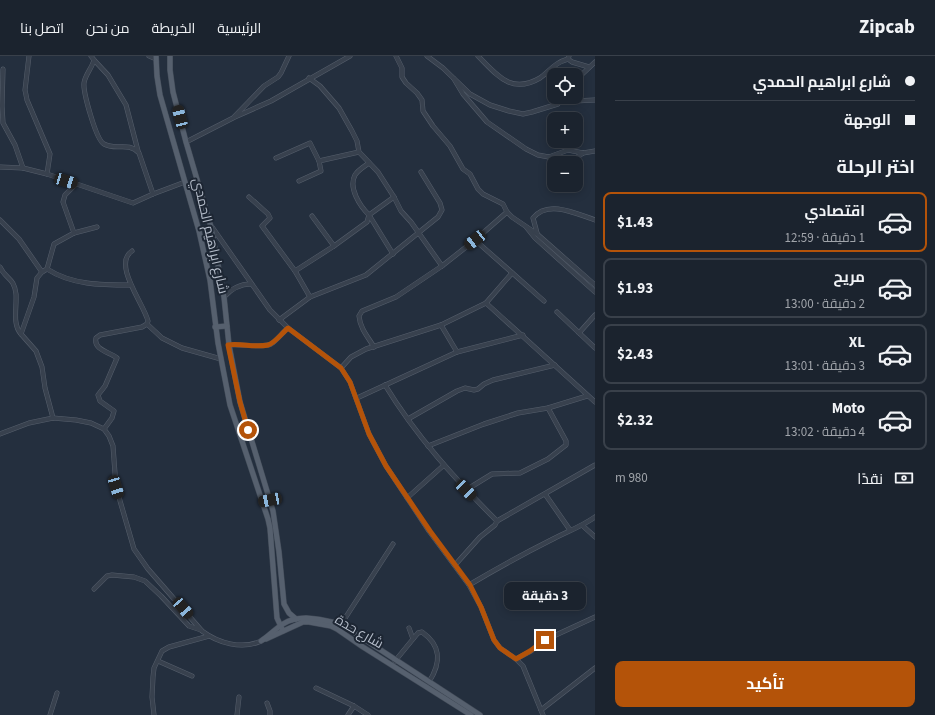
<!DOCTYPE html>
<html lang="ar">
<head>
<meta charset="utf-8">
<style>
	body { margin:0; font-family:"Source Sans 3",Cairo,sans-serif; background:#242b36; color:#f1f3f6; direction:rtl; height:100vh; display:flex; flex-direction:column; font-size:15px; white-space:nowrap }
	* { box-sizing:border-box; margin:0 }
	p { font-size:13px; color:#a0a4aa }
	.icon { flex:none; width:22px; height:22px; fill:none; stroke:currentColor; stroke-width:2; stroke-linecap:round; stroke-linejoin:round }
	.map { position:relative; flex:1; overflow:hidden; direction:ltr }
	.panel { display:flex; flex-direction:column; background:#1b232e; width:340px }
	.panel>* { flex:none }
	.top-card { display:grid; align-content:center; height:88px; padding:0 20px; background:#1b232e }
	.fabs { position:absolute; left:547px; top:12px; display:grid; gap:8px }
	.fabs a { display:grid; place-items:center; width:36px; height:36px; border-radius:8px; background:#1b232e; box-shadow:0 2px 10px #0003,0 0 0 1px #39404a; font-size:20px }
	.end { position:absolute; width:18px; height:18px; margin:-9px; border:5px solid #b45309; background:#fff; box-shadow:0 0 0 2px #fff }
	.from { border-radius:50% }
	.bubble { position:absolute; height:28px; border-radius:8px; background:#1b232e; box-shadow:0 2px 10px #0003,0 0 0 1px #39404a; font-size:13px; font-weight:700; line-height:28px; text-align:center; direction:rtl }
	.car { position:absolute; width:12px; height:24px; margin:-12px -6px; border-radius:5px; box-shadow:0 0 3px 1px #0007; background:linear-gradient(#222 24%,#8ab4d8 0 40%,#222 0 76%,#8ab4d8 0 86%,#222 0) }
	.top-card b { display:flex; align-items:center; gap:14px; height:38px; font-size:15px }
	.top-card b+b { border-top:1px solid #39404a }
	.top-card i { width:10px; height:10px; background:#f1f3f6 }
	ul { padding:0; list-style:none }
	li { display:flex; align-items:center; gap:12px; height:60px; margin:0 8px 6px; padding:0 12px; border:2px solid #39404a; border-radius:8px }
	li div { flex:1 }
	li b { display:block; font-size:15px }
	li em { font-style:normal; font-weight:700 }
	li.selected { border-color:#b45309 }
	li>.icon { width:36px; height:36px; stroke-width:1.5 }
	h2 { padding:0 20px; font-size:18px; line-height:48px }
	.pay { display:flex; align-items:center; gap:10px; height:44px; padding:0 20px; font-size:15px }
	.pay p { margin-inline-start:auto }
	.button { display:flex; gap:8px; margin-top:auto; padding:8px 20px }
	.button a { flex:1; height:46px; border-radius:8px; background:#b45309; color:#fff; font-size:16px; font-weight:700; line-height:46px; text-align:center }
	header { display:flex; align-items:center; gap:24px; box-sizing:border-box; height:56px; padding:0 20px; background:#1b232e; border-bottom:1px solid #39404a }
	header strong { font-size:19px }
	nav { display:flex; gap:22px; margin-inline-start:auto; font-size:14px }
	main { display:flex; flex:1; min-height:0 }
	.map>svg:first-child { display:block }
</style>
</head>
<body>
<header>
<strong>Zipcab</strong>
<nav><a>الرئيسية</a><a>الخريطة</a><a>من نحن</a><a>اتصل بنا</a></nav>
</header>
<main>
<section class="panel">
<div class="top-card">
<b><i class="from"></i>شارع ابراهيم الحمدي</b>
<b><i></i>الوجهة</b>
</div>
<h2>اختر الرحلة</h2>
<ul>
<li class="selected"><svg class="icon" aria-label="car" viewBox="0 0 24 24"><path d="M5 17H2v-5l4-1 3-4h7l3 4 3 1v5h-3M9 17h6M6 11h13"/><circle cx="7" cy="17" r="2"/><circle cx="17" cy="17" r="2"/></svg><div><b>اقتصادي</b><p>1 دقيقة · 12:59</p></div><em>$1.43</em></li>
<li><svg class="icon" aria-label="car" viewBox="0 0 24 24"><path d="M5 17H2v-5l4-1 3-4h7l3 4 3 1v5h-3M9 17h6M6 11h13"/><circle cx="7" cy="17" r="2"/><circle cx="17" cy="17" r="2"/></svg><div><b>مريح</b><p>2 دقيقة · 13:00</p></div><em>$1.93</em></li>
<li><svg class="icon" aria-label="car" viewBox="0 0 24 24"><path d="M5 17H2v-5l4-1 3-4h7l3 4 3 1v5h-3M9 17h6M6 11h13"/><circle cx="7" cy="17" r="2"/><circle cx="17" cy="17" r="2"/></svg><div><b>XL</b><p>3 دقيقة · 13:01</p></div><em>$2.43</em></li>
<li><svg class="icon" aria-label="car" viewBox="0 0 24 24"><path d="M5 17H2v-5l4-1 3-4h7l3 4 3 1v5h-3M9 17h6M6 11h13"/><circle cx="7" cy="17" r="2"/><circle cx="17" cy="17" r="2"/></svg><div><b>Moto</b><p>4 دقيقة · 13:02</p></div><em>$2.32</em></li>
</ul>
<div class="pay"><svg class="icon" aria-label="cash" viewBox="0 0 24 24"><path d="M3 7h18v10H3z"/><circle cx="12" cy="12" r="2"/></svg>نقدًا<p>980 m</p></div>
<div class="button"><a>تأكيد</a></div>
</section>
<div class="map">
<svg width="595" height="659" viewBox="0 0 595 659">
	<rect width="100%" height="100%" fill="#242f3e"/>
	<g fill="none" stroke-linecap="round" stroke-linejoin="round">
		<defs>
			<g id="minor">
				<polyline points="29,0 25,34 27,44 50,98 47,118"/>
				<path d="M91,0L94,4C92,12 85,19 84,27C83,36 96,84 104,88C116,95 128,85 139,97L153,138"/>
				<polyline points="149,0 156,3"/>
				<polyline points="396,0 402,12 402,21 406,27 417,37 422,44 423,55 433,70 450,90 463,113 470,118 478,133 483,138 503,148 507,156 512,161 537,178 595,229"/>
				<polyline points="427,0 443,12 470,38 490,49 509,55 523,58 532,56 558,48 562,41"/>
				<path d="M478,0C497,19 511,39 540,22C551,14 554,7 568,3L569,0"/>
				<polyline points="568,3 572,6 589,11"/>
				<polyline points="94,4 108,19 126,49 138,95"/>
				<polyline points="3,13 2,50 3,67 15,89 23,112"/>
				<polyline points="309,22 320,30 339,52 352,75 357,85 359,96 378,116 394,141 401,155 411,166 442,210"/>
				<polyline points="454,23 463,38 487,66 526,93 538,99 549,101 568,94 583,97 595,95"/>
				<polyline points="576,24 595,6"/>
				<polyline points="561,43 574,45 595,44"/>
				<polyline points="235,61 271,45 350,0"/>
				<polyline points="186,86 233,62 264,30 278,21 281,17 289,0"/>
				<polyline points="549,101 554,108"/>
				<polyline points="276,102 310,87 319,105 321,115 299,125"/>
				<polyline points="319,105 359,96"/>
				<path d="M369,107C365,110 358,114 355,119C348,132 360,150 369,159L393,198"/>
				<polyline points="569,107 583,97"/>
				<polyline points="0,111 23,112 47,118 133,147 153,138 185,126"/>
				<polyline points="249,141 268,158 270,162 262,170 295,215 310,241"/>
				<polyline points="312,160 334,190"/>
				<polyline points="0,164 19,183 42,216"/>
				<polyline points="212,171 270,254 288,272 341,312 350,326 369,378 386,410 429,475 469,529 481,551 494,584 500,592 516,603 523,610 543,659"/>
				<polyline points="527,172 535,182 595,236"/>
				<polyline points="74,177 97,171"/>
				<path d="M537,177L533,162C548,143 577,158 595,164"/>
				<polyline points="475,184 544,245"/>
				<path d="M0,211C6,224 14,221 16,238C17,251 12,268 21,278"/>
				<path d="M47,213C72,229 101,229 130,229"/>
				<polyline points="295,215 334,190 367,166 369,159 394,141"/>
				<path d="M224,241C232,232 240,228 251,228"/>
				<polyline points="486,247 595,346"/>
				<polyline points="557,256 595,292"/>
				<polyline points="279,264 310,241 366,219 438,161 442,154 440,147 421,116"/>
				<polyline points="147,268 162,282 182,292 221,303"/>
				<polyline points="441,269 457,296"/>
				<polyline points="579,277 595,259"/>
				<path d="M229,289C239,288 264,292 271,288C277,284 282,277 288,272"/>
				<path d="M374,291C368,281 360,272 359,260L362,255L396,241L442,210L475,184L507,156"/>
				<polyline points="341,312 351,301 366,293 441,269 486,247 512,217"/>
				<path d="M385,329C416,380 455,423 497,465"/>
				<polyline points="357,342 457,296 523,279"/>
				<polyline points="53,362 45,332 42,311 36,295 21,278 34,241 37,222 42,216 47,213 54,188 74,177 63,146 65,139 76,128"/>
				<polyline points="408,363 457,335 465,332 474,334 478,333 484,328 493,324 555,309"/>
				<path d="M104,373L112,362L114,355L100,345L98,339L105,330L117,302C110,296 93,294 96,282L100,279L142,271L147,268L148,265C144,248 112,208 132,195"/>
				<path d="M0,378L29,367L53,362L76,364L91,367L104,373L109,380L113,390L116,431L134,493L148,513L202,575C218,587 242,594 261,585"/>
				<polyline points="428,390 484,368 518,357 548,352 587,340"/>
				<polyline points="466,434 492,418 520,417 548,403 566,389 566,385 548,352"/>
				<polyline points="545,438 570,474"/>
				<polyline points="407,442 444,409"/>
				<polyline points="583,470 595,481"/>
				<polyline points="455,509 480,481 495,469 497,465 595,409"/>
				<path d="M469,529C496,513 523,498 551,484C566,476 581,471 595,461"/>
				<polyline points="94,533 107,520 112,519 134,521 145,525 161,540 189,570 201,574"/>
				<polyline points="340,570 393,488"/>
				<path d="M413,583L418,577L422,576C442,590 441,607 429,626"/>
				<polyline points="516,603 531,595 545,584 595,561"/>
				<polyline points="158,605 192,620"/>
				<polyline points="395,605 413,583 409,572"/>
				<polyline points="316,632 354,650 368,659"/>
				<polyline points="267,647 270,655 270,659"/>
				<polyline points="541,654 595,612"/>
				<polyline points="50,659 57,637"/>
				<polyline points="154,659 152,641 153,621 154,612 162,595 169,591 209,580"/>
				<polyline points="237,659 239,641"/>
				<polyline points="348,659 354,650"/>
			</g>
			<g id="major">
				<polyline points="156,0 157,20 160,39 199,175 210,224 218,287 230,349 268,463 270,472 277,562 283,575"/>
				<polyline points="170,0 170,14 173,36 186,86 211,171 224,241 229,289 240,346 273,455 279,496 284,548 289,557 296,563"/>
				<polyline points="215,271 227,270"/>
				<polyline points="266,583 303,566 309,566 331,570 337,573 363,591 471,659"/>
				<path d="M261,585C269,580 275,573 283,568C301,557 323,564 341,568L480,659"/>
			</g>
		</defs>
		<!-- minor casing -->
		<use href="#minor" stroke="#565f6c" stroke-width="5"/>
		<!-- major casing -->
		<use href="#major" stroke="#414a57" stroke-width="6"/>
		<!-- minor -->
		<use href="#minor" stroke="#38414e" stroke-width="4"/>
		<!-- major -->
		<use href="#major" stroke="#56606e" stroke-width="5"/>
	</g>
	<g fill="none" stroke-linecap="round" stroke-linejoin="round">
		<!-- route -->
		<path stroke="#b45309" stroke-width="5" d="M248,374L240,346L228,289C241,287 255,292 268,289C275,287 282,277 288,272L341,312L350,326L369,378L386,410L430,475L470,529L481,551L494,584L500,592L516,603L530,595L545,584"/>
	</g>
	<g text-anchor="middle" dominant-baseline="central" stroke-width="4" stroke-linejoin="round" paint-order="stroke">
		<!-- street labels -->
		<g font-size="14" fill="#b4bcc9" stroke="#1d2633">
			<text transform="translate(210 180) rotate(77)">شارع ابراهيم الحمدي</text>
			<text transform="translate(359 576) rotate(30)">شارع حدة</text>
		</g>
	</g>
</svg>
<div class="fabs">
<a><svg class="icon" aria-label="locate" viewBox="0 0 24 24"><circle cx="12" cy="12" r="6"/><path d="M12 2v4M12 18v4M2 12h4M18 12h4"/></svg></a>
<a>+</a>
<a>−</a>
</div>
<i class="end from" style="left:248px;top:374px"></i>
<i class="end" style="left:545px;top:584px"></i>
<div class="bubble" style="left:504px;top:526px;width:82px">3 دقيقة</div>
<i class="car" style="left:180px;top:61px;rotate:346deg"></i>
<i class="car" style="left:66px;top:125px;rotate:107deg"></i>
<i class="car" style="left:475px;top:184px;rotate:232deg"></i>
<i class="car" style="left:116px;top:431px;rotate:163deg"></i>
<i class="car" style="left:466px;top:434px;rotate:135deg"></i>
<i class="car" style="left:270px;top:444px;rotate:259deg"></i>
<i class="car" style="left:183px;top:552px;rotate:139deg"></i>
</div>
</main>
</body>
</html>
